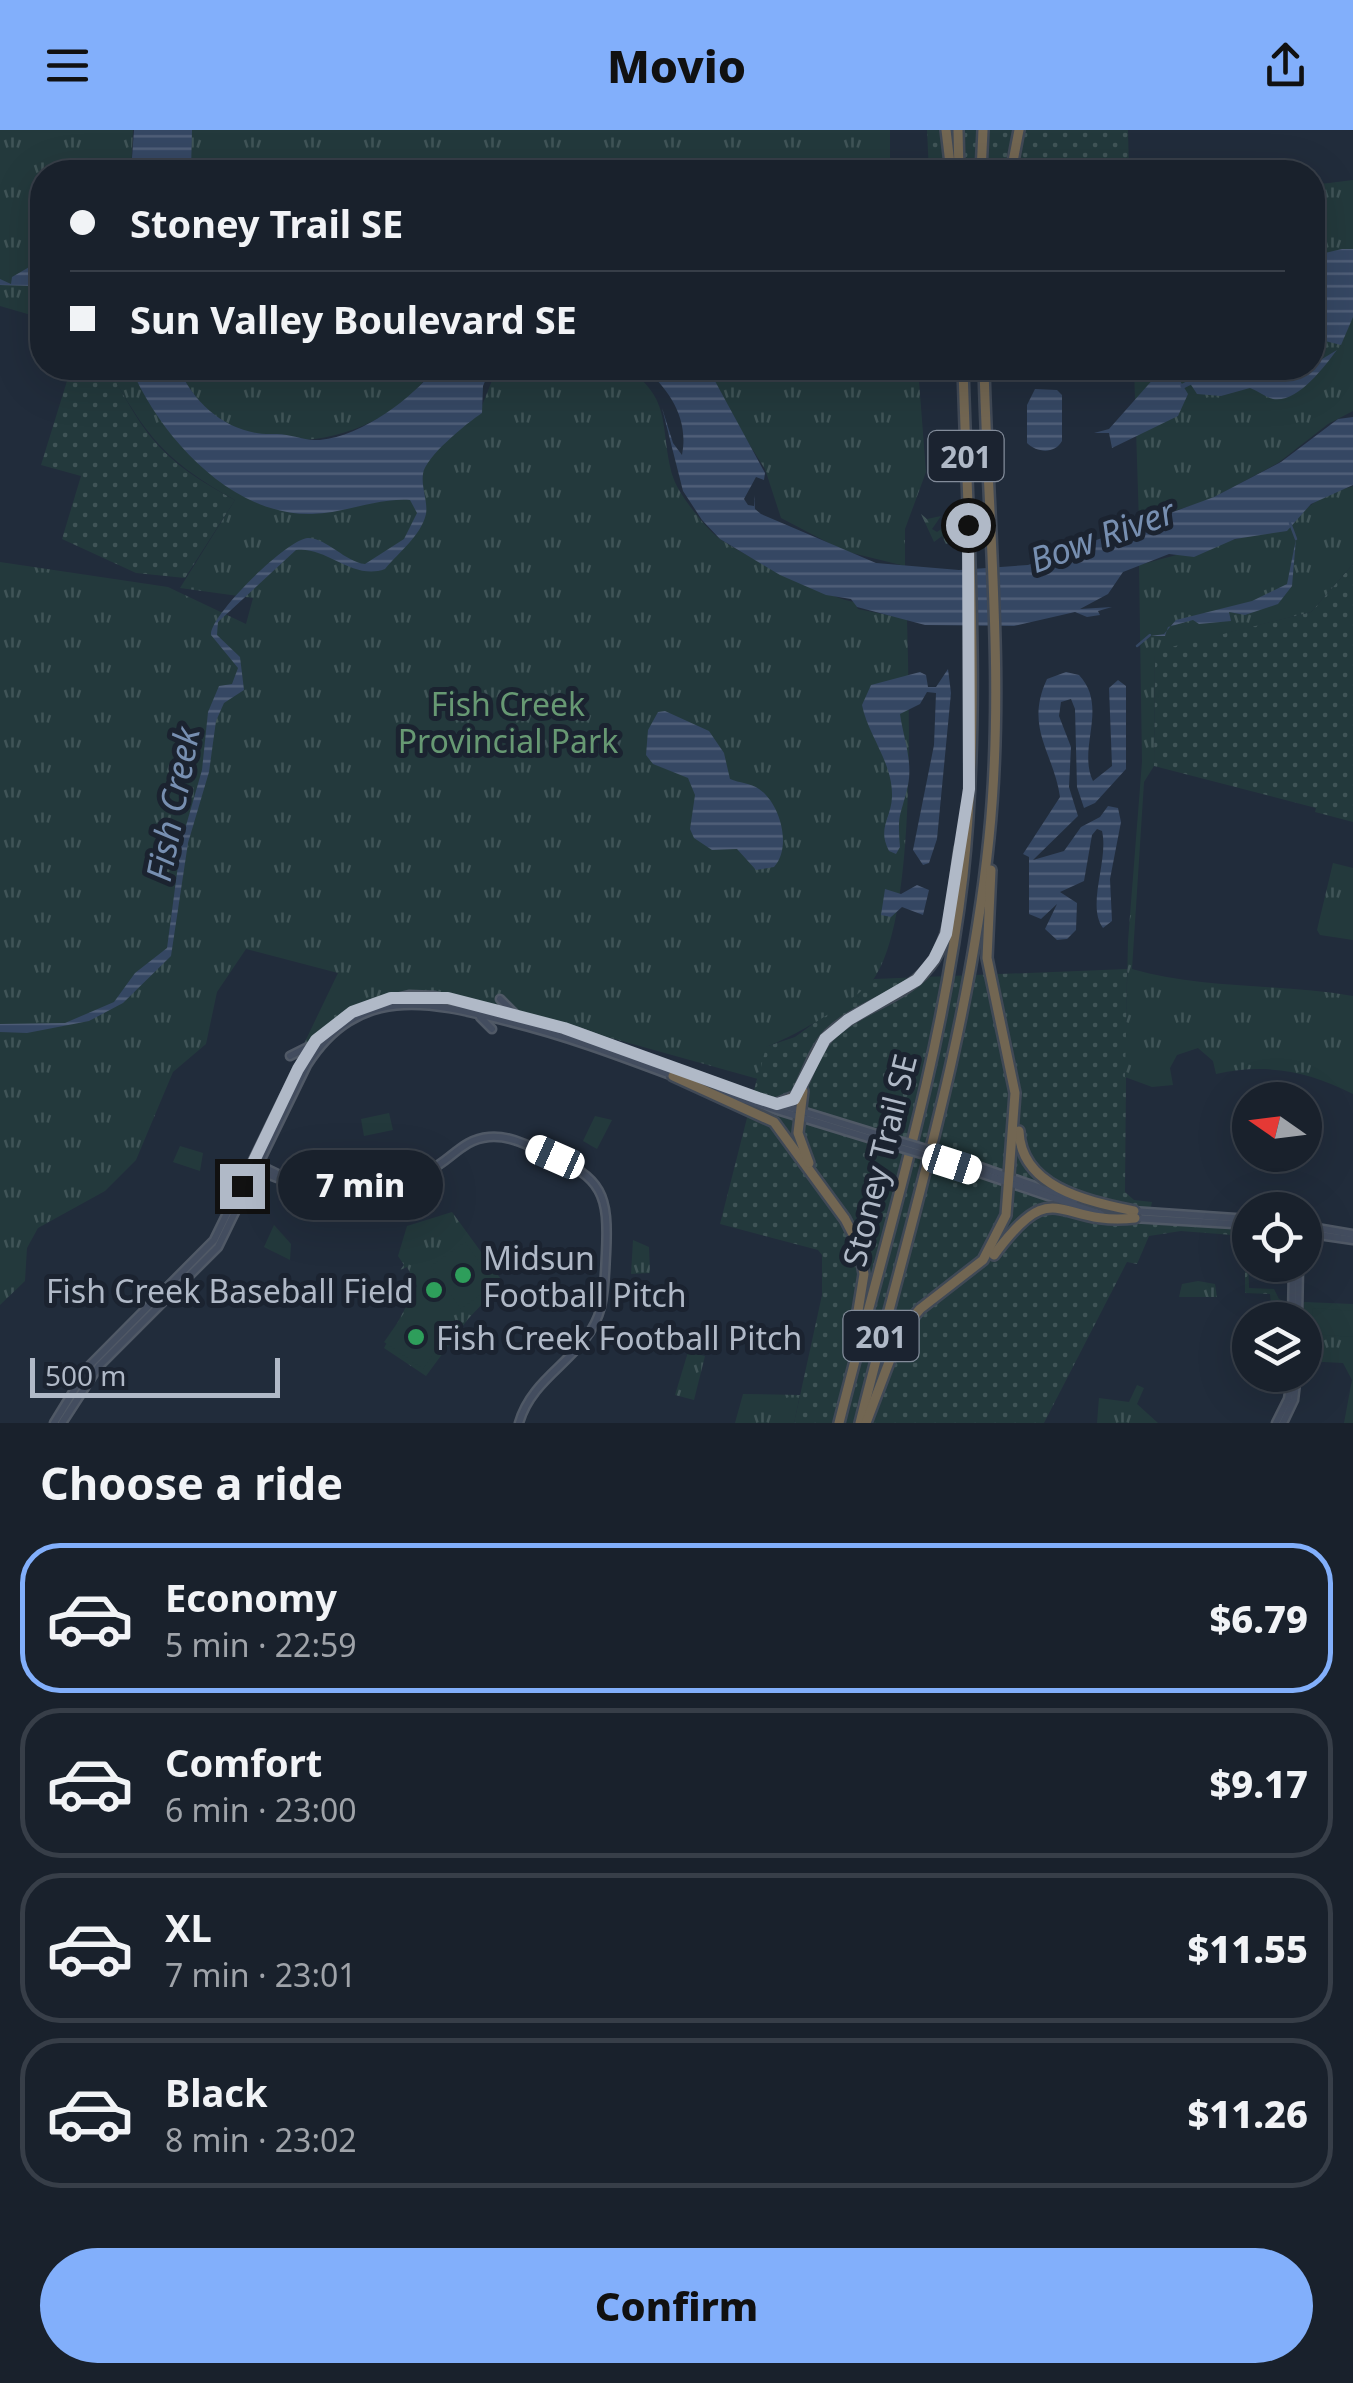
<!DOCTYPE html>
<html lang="en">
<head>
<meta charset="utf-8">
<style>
	body { margin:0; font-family:"Noto Sans",sans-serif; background:#222934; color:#f1f3f6; height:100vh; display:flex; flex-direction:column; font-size:38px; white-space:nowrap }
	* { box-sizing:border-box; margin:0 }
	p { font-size:32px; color:#9fa3a9 }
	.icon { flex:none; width:55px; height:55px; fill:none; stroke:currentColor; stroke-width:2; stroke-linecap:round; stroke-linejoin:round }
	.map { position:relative; height:1293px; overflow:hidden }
	.side { display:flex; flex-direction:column; background:#19212c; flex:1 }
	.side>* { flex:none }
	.guide { position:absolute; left:30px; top:30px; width:1295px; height:220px; border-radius:40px; box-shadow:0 10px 40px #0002,0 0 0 2px #373e48; display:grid; align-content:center; height:220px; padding:0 40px; background:#19212c }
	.needle { width:65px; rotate:284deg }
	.tools { position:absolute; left:1232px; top:952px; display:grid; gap:20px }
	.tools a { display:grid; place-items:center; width:90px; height:90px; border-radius:50%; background:#19212c; box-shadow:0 10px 40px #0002,0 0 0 2px #373e48; font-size:50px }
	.scale { position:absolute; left:30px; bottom:25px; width:250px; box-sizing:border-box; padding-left:10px; border:5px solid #b0b9c7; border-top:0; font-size:28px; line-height:35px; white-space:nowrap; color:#b0b9c7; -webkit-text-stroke:8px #1b2330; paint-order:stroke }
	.end { position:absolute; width:45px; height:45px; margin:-22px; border:12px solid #b0b9c7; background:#111; box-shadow:0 0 0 5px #111 }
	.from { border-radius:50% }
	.bubble { position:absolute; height:70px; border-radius:35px; background:#19212c; box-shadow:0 10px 40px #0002,0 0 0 2px #373e48; font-size:32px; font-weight:800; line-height:70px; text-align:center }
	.car { position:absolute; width:30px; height:60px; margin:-30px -15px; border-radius:12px; box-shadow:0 0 8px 2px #0007; background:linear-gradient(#fff 24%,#345 0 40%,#fff 0 76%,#345 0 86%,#fff 0) }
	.guide b { display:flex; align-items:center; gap:35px; height:95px; font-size:38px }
	.guide b+b { border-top:2px solid #373e48 }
	.guide i { width:25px; height:25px; background:#f1f3f6 }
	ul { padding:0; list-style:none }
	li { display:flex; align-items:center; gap:30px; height:150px; margin:0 20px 15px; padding:0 20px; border:5px solid #373e48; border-radius:40px }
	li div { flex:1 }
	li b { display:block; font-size:38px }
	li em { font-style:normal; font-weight:800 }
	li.active { border-color:#82affb }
	li>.icon { width:90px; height:90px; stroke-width:1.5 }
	h2 { padding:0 40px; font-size:45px; line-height:120px }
	.button { display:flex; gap:20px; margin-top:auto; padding:20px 40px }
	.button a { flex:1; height:115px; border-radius:60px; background:#82affb; color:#111; font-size:40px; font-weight:800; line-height:115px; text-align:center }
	header { display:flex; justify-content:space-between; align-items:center; height:130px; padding:0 40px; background:#82affb; color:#111; font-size:45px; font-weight:800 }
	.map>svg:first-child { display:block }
</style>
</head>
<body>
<header><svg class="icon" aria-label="menu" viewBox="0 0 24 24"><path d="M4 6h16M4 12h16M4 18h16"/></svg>Movio<svg class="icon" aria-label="share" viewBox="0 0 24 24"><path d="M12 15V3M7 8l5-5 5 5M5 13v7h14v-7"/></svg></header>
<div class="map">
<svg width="1353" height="1293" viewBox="0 0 1353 1293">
	<defs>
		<pattern id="grass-dots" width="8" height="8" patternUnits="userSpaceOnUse" patternTransform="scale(2.5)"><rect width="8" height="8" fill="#23393c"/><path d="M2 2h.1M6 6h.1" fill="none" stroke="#405457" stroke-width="1.8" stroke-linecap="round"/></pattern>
		<pattern id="forest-firs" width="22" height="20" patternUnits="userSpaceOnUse" patternTransform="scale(2.5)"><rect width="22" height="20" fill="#23393c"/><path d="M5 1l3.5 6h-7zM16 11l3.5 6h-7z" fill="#405457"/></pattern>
		<pattern id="park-tufts" width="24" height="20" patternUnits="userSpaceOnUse" patternTransform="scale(2.5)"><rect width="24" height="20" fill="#23393c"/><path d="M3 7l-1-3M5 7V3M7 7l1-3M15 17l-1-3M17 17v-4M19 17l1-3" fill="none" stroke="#405457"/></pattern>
		<pattern id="water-rules" width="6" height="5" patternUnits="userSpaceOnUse" patternTransform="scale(2.5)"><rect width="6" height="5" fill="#354763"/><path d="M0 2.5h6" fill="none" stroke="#505f78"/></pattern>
	</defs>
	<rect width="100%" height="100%" fill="#212c3b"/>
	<!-- grass -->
	<g fill="url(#grass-dots)">
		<polygon points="927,0 1128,0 1129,42 929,42"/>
		<path d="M71,238H109C146,309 163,331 235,370L185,448L136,443L62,409L81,346L41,335Z"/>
		<polygon points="1353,434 1353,692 1315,682 1316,678 1154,636 1155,520 1311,482"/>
		<polygon points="1127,839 1125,1062 1134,1070 1152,1072 1148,1091 1247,1097 1249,1158 1274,1159 1279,1169 1288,1173 1271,1173 1270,1164 1245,1163 1245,1106 1181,1101 1149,1106 1137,1134 1127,1132 1044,1293 794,1293 822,1165 822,1125 818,1120 720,1094 765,917 795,907 874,849"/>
	</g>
	<!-- forest -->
	<polygon fill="url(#forest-firs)" points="921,384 927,389 941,386 932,399 937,402 949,394 948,407 953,411 946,414 942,406 934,412"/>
	<!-- park -->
	<g fill="url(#park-tufts)">
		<polygon points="0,0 133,0 131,42 42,42 42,167 31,185 0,176"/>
		<polygon points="183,0 890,0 890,42 185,42"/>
		<polygon points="1353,50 1353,281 1328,294 1278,333 1209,370 1139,392 1134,238 1312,238 1313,55"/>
		<path d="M108,238H131L214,336L481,278L497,238H626C674,269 659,300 673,347C678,363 701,392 714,404C734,422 827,467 854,472L858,479L907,489C909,569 917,783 875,847C860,869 791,908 766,917L758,949L453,864C437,866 421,862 404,863C362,866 331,893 301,920L338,843L246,819L217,862L206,914L173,942L136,1030L105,1061L38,1098L27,1118L25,1151L0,1175V432L168,457L246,494L253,468L180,458L235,370C164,330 147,307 108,238Z"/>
		<path d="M179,238H433C379,324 222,344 179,238Z"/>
		<polygon points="701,238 918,238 926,342 905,399 905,436 844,421 781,388 765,339"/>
		<path d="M1353,356V434L1311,482L1155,521L1154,636L1144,652L1132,839C1204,860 1280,853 1353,866V964C1308,941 1266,933 1216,944L1213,931L1198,918L1177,925L1170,938L1173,955L1152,957L1125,947L1128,811L1142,632L1139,435L1285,396L1322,366Z"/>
		<polygon points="1333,733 1353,738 1353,810 1320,805 1317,800"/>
		<polygon points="389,983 393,1000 364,1006 361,989"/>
		<polygon points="595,986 612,990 597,1019 583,1011"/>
		<polygon points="180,1016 203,1023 200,1041 173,1032"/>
		<polygon points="452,1082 503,1152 468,1189 426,1246 384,1218 417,1156 407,1137 400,1140 404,1135 398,1126 407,1096"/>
		<polygon points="274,1095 291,1114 290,1130 264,1117"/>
		<polygon points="633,1110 649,1117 650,1143 631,1144"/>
		<polygon points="1198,1151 1215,1154 1217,1167 1179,1167 1182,1154"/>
		<polygon points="1304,1172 1353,1174 1353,1293 1344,1293 1352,1250 1343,1233 1305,1231"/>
		<polygon points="688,1222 705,1226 694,1270 675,1265"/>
		<polygon points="1137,1255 1144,1258 1137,1274 1158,1293 1097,1293 1099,1268 1129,1272"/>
		<polygon points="743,1264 800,1265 794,1293 735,1293"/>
	</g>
	<!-- garden -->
	<g fill="#23393c">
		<polygon points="465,1112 495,1154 461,1179 431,1136"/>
		<polygon points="409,1176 448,1202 423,1239 384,1212"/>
		<polygon points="1313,1178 1353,1181 1353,1207 1311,1204"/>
	</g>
	<!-- water -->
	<g fill="url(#water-rules)">
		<polygon points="134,0 192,0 191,42 131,42"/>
		<polygon points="1342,119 1353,119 1353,187 1341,215 1313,208 1312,126"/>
		<polygon points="31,136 38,147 33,156 0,155 0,149 11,154 12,147"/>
		<path d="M1337,220C1323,238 1298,273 1273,269C1265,267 1258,261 1250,258L1221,266L1197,264L1180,238H1312L1313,226L1322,229Z"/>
		<path d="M131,238H179C194,276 232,306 274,304C289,303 304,311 320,310C363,306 412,268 436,238H491L483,256L482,283C467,293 425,327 423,344C421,357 428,371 426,384C421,406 398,423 385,439C353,451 327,416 296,420L218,492L217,505L240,527L244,560L224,573L216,591L209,642L188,713L171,826L123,873L89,891L27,903L0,902V894L65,893L114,872L135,843L167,818L181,713L202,640L208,582L219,556L232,554L238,538L211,505C209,486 287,409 308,408C327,408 345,432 365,434L404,409L417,383L410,370C377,368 346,383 312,384C231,386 160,306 131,238Z"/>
		<path d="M644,238L709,240L765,343L764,350L756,347L744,369L748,375L754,376V365L755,379L761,384L876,433L959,440L1028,435L1214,367L1281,332L1338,289L1353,287V355L1311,374L1287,401L1235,409L1194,427L1169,424L1123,442L1108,464L1080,479L1112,477L1098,481L1100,485L1087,487L1075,482L1014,496L925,495L857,477L851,469L826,465L780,445L720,409L702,390L683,361L662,278L673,313L682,325C689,289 670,260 644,238Z"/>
		<polygon points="1163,238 1176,244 1188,264 1178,286 1112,318 1109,303 1094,303 1109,299"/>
		<path d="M1035,259L1057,260L1062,265V311C1055,324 1037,323 1027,313V275Z"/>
		<polygon points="1296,409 1292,456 1278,474 1245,485 1229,482 1231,491 1199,494 1193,490 1168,497 1165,506 1151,506 1164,504 1176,490 1252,471 1287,454"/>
		<path d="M948,539L951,563L937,709L929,733L923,735L913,720L934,615L936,563L927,562L920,574L900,584C903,606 913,631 908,655C901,687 897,681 900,717L896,724L889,721C877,698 891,689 892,667C893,632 868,606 862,575L871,555L920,542L926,545L928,557H936Z"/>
		<path d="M1066,542L1079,545C1109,577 1077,618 1093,651L1112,636L1109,558L1118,550L1126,556V639L1095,673L1084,678L1077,657L1075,579L1071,569L1061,572L1059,586L1071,617L1069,657L1078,686L1033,730L1064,721L1081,697L1100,687L1108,676L1118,678L1121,692L1110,749L1112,791L1103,798C1086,775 1109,730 1102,701L1097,699L1092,705L1084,751L1060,762L1077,773L1076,800L1067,809L1057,810L1045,799L1057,774L1041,789L1029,784V727L1023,724L1060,667C1054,623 1024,598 1047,549Z"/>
		<path d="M665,581L709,601L724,623L730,649C739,653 751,653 759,659C781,674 792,718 774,737L756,740L737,719L712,720L694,708L690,699L695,665L688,648L653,634L646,625L648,600L658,582Z"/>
		<polygon points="917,755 929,760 923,785 902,777 891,787 881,785 885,759 901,764"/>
	</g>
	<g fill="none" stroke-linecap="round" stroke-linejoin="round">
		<!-- stream -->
		<g stroke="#354763" stroke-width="2.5">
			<polyline points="1290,393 1296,409"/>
			<polyline points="1137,516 1150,505"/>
		</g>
		<!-- canal -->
		<polyline stroke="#354763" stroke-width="5" points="1183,256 1191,252"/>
		<defs>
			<g id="secondary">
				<polyline points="500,869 515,884"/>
				<polyline points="480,887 492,899"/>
				<polyline points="290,926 308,917"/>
				<polyline points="718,962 891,1015"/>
				<polyline points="943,1024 1075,1070"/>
				<polyline points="941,1030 1101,1084"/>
				<polyline points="259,1035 292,1051"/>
				<path d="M253,1038C309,1065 373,1069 430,1040C452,1029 463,1009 489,1007C510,1005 529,1016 547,1024C603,1048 609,1064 606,1124C605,1141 605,1160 601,1177C588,1228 533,1243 519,1293"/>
				<polyline points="1132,1081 1250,1089"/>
				<polyline points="1133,1088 1250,1095"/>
				<polyline points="1305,1096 1353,1104"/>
				<polyline points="1305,1103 1353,1110"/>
				<polyline points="1292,1190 1293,1135"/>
				<polyline points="1298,1190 1299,1135"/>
				<polyline points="54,1293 89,1236 214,1110 297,940 317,910 346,887 375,873 409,865 435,866 577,902 717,955 893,1009"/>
				<path d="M62,1293L99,1236L218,1117L307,935C358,855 428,871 506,891C564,905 617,925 673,946"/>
				<polyline points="1276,1293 1288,1269 1292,1245"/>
				<polyline points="1283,1293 1294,1270 1297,1245"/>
			</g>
			<g id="highway">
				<polyline points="946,0 951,42"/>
				<polyline points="958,0 959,42"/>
				<polyline points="981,42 983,0"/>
				<polyline points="1011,42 1019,0"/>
				<polyline points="673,946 774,992 845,1089 859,1116 864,1144 851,1224"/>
				<polyline points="803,961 798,1003 809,1033"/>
				<path d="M777,974L796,966C808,945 812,923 829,905C860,874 909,869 934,830C954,799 954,754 960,718"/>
				<path d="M1019,1001C1021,1058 1088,1071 1134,1081"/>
				<path d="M994,1125C1056,1041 1056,1097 1135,1088"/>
				<path d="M839,1293C884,1113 942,931 963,746C981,578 968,406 963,238"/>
				<path d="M860,1293C908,1100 969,906 989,708C1005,553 988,393 984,238"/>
				<polyline points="866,1293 900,1203 920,1179 983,1130 1006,1085 1015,963 987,828 991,740"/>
			</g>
		</defs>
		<!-- secondary casing -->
		<use href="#secondary" stroke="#505966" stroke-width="11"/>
		<!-- highway casing -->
		<use href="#highway" stroke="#404956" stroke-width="14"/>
		<!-- secondary -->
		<use href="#secondary" stroke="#434d5f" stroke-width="6"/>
		<!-- highway -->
		<use href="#highway" stroke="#726652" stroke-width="9"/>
		<defs>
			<g id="secondary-bridge">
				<polyline points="893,1009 943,1024"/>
				<polyline points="891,1015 941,1030"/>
			</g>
		</defs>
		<!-- secondary-bridge casing -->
		<use href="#secondary-bridge" stroke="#505966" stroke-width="11" stroke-linecap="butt"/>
		<!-- secondary-bridge -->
		<use href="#secondary-bridge" stroke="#434d5f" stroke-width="6"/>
	</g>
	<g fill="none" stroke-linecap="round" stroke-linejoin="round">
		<!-- route -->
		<polyline stroke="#b0b9c7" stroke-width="12" points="242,1056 298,939 316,910 352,882 391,868 448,868 564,898 758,968 777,974 794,969 825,909 848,890 917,850 934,829 946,804 969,659 968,395"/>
	</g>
	<!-- markers -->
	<g fill="#2e9e5b" stroke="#1b2330" stroke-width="4">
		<circle cx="463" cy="1145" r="10"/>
		<circle cx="434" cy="1160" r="10"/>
		<circle cx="416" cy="1207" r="10"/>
	</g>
	<g text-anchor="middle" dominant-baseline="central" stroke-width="10" stroke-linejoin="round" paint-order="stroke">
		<!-- shield labels -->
		<g fill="#1b2330" stroke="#838c9a" stroke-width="2.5">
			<rect x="928.5" y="301" width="75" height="50" rx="8"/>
			<rect x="843.5" y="1181" width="75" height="50" rx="8"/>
		</g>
		<g font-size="30" font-weight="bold" fill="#b0b9c7">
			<text x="966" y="326">201</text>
			<text x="881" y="1206">201</text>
		</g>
		<!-- park labels -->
		<g font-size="32" fill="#679973" stroke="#1b2330">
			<text x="508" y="573">Fish Creek<tspan x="508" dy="37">Provincial Park</tspan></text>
		</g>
		<!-- street labels -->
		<g font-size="32" fill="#b0b9c7" stroke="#1b2330">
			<text transform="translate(879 1030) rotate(-76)">Stoney Trail SE</text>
		</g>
		<!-- poi labels -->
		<g font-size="32" fill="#b0b9c7" stroke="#1b2330" text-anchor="start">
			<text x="483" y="1127">Midsun<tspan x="483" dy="37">Football Pitch</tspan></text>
			<text x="414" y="1160" text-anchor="end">Fish Creek Baseball Field</text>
			<text x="436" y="1207">Fish Creek Football Pitch</text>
		</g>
		<!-- water labels -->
		<g font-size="35" font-style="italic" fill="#778fb1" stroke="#1b2330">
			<text transform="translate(1102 405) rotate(-20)">Bow River</text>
			<text transform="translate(172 674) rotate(-79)">Fish Creek</text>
		</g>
	</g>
</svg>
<div class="tools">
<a><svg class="needle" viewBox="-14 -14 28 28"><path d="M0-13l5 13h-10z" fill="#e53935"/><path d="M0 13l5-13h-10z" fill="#9fa3a9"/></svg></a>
<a><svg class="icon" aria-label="locate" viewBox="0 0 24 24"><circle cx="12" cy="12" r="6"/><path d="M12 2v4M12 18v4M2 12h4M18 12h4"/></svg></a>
<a><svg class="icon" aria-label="layers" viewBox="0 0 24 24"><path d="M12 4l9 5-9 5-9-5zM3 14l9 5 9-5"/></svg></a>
</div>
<div class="scale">500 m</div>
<i class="end from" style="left:968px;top:395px"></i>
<i class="end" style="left:242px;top:1056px"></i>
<div class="bubble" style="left:278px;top:1020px;width:165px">7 min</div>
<i class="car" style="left:555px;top:1027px;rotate:294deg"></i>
<i class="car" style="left:952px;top:1034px;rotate:108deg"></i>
<div class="guide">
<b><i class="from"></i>Stoney Trail SE</b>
<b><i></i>Sun Valley Boulevard SE</b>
</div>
</div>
<section class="side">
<h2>Choose a ride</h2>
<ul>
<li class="active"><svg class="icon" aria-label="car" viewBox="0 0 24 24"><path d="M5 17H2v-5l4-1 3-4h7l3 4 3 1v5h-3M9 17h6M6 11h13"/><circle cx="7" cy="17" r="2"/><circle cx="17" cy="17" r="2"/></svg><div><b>Economy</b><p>5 min · 22:59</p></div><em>$6.79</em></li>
<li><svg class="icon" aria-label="car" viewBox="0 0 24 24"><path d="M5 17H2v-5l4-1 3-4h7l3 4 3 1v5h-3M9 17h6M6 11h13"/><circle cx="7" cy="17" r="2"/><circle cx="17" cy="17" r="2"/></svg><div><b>Comfort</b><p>6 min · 23:00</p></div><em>$9.17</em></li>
<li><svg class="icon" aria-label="car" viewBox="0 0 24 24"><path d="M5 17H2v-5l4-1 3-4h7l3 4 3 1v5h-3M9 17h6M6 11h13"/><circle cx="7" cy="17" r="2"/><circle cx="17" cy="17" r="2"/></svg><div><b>XL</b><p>7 min · 23:01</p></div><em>$11.55</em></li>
<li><svg class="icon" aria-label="car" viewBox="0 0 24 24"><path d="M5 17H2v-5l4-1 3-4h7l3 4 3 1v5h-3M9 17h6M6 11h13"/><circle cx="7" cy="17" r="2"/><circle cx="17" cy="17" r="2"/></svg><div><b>Black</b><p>8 min · 23:02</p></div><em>$11.26</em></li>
</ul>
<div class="button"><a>Confirm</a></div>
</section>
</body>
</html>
